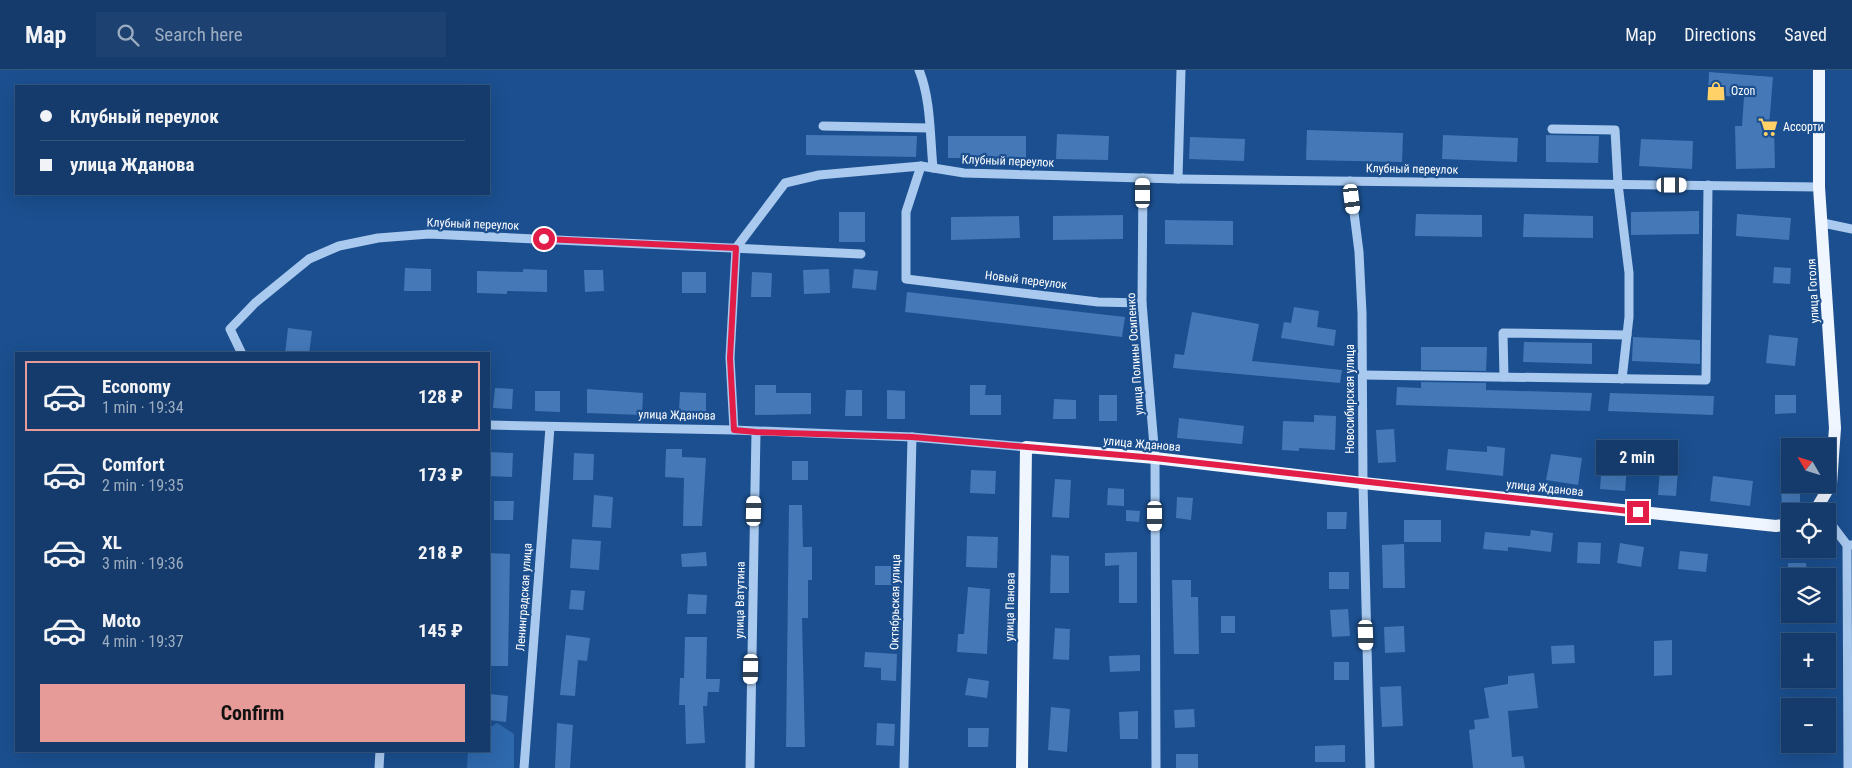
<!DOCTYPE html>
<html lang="en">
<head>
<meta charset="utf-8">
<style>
	body { margin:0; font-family:"Roboto Condensed",sans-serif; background:#1d4271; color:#f1f3f6; height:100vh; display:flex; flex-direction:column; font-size:19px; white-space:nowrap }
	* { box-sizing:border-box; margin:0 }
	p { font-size:16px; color:#9dadc1 }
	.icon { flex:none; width:28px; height:28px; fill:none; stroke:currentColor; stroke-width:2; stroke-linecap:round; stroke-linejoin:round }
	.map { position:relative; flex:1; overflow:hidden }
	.drawer { position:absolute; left:15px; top:282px; width:475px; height:400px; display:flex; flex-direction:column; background:#143b6b; border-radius:0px; box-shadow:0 5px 20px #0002,0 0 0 1px #33557e }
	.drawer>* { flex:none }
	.guide { position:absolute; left:15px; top:15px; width:475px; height:110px; border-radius:0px; box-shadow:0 5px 20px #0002,0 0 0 1px #33557e; display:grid; align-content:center; height:110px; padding:0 25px; background:#143b6b }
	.needle { width:32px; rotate:309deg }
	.buttons { position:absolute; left:1781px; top:368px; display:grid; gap:10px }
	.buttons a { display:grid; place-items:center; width:55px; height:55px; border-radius:0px; background:#143b6b; box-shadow:0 5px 20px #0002,0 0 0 1px #33557e; font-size:25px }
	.end { position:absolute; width:22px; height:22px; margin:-11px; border:6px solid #e11d48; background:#fff; box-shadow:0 0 0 2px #fff }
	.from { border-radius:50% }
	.bubble { position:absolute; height:35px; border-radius:0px; background:#143b6b; box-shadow:0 5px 20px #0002,0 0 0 1px #33557e; font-size:16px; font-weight:700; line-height:35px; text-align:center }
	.car { position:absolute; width:15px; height:30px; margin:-15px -8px; border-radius:6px; box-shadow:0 0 4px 1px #0007; background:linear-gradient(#fff 24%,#345 0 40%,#fff 0 76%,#345 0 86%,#fff 0) }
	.guide b { display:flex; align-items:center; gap:18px; height:48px; font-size:19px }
	.guide b+b { border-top:1px solid #33557e }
	.guide i { width:12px; height:12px; background:#f1f3f6 }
	ul { padding:9px 0 0; list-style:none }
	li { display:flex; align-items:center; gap:15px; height:70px; margin:0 10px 8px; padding:0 15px; border:2px solid transparent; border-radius:0px }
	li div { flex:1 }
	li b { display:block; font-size:19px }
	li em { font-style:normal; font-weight:700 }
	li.selected { border-color:#e69b98 }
	li>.icon { width:45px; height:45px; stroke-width:1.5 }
	.action { display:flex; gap:10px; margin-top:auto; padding:10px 25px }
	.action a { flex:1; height:58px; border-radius:0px; background:#e69b98; color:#111; font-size:20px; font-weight:700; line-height:58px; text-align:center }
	header { display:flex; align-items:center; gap:30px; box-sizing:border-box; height:70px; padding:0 25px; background:#143b6b; border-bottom:1px solid #33557e }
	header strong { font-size:24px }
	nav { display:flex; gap:28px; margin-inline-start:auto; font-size:18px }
	.search { width:350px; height:45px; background:#1d4271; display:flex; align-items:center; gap:12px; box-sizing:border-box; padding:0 18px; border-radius:0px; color:#9dadc1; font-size:19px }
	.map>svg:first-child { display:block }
</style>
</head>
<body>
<header>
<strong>Map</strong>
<div class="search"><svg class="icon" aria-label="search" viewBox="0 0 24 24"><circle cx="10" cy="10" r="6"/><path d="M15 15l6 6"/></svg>Search here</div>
<nav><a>Map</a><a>Directions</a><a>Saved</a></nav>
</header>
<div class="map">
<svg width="1852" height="698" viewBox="0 0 1852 698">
	<rect width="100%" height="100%" fill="#1b4f8f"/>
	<!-- green -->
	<polygon fill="#2e69ad" points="497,653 514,664 514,698 467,698 468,681 489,681 489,658"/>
	<!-- building -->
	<g fill="#4478b7">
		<polygon points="1709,2 1773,7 1769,56 1774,56 1775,98 1736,99 1735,56 1742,56 1744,27 1708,25"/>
		<polygon points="1307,60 1403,63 1402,92 1306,90"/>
		<polygon points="1057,64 1109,66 1108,90 1056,89"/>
		<polygon points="806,65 917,66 916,87 806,85"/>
		<polygon points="1443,65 1518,68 1517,92 1442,89"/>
		<polygon points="1546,65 1599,66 1598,93 1546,92"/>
		<rect x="948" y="66" width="78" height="22"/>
		<polygon points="1190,67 1245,69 1244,91 1189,89"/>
		<polygon points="1641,69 1693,71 1692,99 1639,96"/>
		<polygon points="1699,141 1699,164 1631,165 1631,142"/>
		<rect x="839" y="142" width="26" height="30"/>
		<polygon points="1416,144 1482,145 1482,167 1415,166"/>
		<polygon points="1524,144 1593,146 1593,168 1523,167"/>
		<polygon points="1737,144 1791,148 1789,170 1736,166"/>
		<polygon points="1123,145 1123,169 1053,170 1053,146"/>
		<polygon points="1019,146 1020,168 951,170 951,147"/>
		<polygon points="1165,150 1233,151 1233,175 1165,174"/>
		<polygon points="1774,197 1791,198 1790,214 1773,213"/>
		<polygon points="405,198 431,199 431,221 404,221"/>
		<polygon points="523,199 547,200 547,222 507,221 507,224 477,223 477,201 523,202"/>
		<polygon points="829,199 830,223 804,224 803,200"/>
		<polygon points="854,199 878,201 876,220 852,218"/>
		<polygon points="584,200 603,200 604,221 585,222"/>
		<rect x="682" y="202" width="24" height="21"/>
		<polygon points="752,202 772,203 771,227 751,227"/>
		<polygon points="907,222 1125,247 1122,267 905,242"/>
		<polygon points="1294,237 1319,241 1317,257 1336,260 1334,276 1281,268 1284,252 1291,253"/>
		<polygon points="1192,242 1259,254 1252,291 1342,300 1340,313 1173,298 1175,284 1184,285"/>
		<polygon points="288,258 312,261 309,284 285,284"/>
		<polygon points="1769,265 1798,268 1795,296 1766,293"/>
		<polygon points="1633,267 1700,270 1700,294 1632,291"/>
		<polygon points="1524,272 1592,273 1592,294 1523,292"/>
		<polygon points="1421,277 1487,277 1486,301 1421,300"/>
		<polygon points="1421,312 1486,313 1486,320 1592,323 1590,341 1396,335 1397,317 1421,318"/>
		<polygon points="755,315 776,315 776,323 811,323 811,344 755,345"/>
		<polygon points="970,315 986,315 985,325 1001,325 1001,345 970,345"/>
		<polygon points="495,318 513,319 512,339 493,338"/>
		<polygon points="587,319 643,323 642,345 587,343"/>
		<polygon points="846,320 862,320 862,346 845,346"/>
		<polygon points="887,320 905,321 905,349 887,349"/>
		<polygon points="535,321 560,321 560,342 535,341"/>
		<polygon points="680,322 706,323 706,342 679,341"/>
		<polygon points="1610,323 1714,326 1713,345 1608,341"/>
		<rect x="1099" y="325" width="18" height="26"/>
		<polygon points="1775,325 1796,325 1796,343 1775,344"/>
		<polygon points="1054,329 1076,330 1076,349 1053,349"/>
		<polygon points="1314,345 1336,346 1335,380 1299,378 1299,381 1282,380 1283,351 1314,352"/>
		<polygon points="1179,348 1244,356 1242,374 1177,368"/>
		<polygon points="1394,359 1396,392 1378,393 1376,360"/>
		<polygon points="1487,376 1505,378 1503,406 1446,400 1448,379 1487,382"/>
		<polygon points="666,379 682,379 682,387 706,388 702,456 683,456 684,408 665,407"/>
		<polygon points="489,382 513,383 512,407 489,406"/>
		<polygon points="574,383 594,384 593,410 573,410"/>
		<polygon points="1551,384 1582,388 1578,415 1546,410"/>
		<rect x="792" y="391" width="16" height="19"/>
		<polygon points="1602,394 1627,397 1625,421 1600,419"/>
		<polygon points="1660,398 1678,399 1676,426 1658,425"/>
		<polygon points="971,400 996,401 995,424 970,423"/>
		<polygon points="1713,406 1753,411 1750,436 1710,431"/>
		<polygon points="1055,409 1071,410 1069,448 1052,447"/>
		<polygon points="1781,414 1800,414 1800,437 1782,437"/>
		<polygon points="1108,418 1124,419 1124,436 1107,435"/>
		<polygon points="594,425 613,427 611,458 592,457"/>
		<polygon points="1177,427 1193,428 1191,450 1176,448"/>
		<polygon points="494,431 514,431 513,450 494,450"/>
		<polygon points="789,435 802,435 803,477 812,477 812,510 808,510 808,548 802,548 805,677 786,677"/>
		<polygon points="1126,440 1140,441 1139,452 1126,451"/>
		<polygon points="1327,442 1347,442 1346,459 1327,459"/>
		<rect x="1404" y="450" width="37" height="22"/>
		<polygon points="1531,460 1553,463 1551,482 1508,477 1508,481 1483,479 1485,462 1530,466"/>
		<polygon points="967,466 998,467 997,498 966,497"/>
		<polygon points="572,469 601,471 599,500 570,498"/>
		<polygon points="1578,472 1601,473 1600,494 1577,493"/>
		<polygon points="1620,473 1644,477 1641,497 1617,493"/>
		<polygon points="1404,474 1405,518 1383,518 1382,475"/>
		<polygon points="1680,481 1708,484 1706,502 1678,499"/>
		<polygon points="706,482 707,496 682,497 681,484"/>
		<polygon points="1137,482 1137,533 1119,533 1119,495 1105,496 1105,483"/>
		<polygon points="489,483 510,484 508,596 489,596"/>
		<polygon points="1051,485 1069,486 1069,523 1050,523"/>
		<polygon points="1788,493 1806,493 1807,506 1788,506"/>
		<rect x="875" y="496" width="23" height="19"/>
		<rect x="1329" y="502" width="20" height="17"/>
		<polygon points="1172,510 1191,510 1191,527 1198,527 1199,584 1174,584"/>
		<polygon points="968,517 990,519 987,584 957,582 958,564 964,564"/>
		<polygon points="571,520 585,521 583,540 569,539"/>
		<polygon points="688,524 707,525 706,544 687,544"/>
		<polygon points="1348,539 1350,566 1332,567 1330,540"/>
		<rect x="1221" y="546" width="14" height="17"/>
		<polygon points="1404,556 1405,582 1385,583 1384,557"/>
		<polygon points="1055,558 1070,559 1069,590 1053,589"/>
		<polygon points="566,565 590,568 587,591 578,590 575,626 560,625"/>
		<polygon points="685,567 707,567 706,609 720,609 719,622 708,622 707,636 703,636 705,673 686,674 685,635 679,635 680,608 684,608"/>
		<polygon points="1672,570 1672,605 1654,606 1654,571"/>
		<polygon points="1574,575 1575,593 1552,594 1551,576"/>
		<polygon points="865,582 897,584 896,611 881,610 881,598 864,597"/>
		<polygon points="1140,585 1140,601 1110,602 1109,586"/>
		<rect x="1334" y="592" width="15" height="18"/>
		<polygon points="1534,603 1538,638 1508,641 1512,687 1523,686 1525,698 1473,698 1469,660 1475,659 1474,650 1489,648 1484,618 1508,614 1508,606"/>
		<polygon points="968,608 989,611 987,628 965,625"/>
		<polygon points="1401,616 1403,656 1382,657 1380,617"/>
		<polygon points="489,624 508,626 506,652 489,650"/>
		<polygon points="1051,637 1070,639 1067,682 1048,680"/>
		<polygon points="1194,639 1195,657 1175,658 1174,640"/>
		<polygon points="1138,641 1138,669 1120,669 1119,642"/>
		<polygon points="557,653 573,655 570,698 555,698"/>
		<polygon points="877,653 895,654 894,676 876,675"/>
		<polygon points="968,658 989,658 988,677 968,677"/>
		<polygon points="1345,675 1345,692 1315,692 1315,676"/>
		<rect x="1176" y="684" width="22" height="14"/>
	</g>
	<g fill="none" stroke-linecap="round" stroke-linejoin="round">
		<!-- minor -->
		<g stroke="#a9c9ee" stroke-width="9">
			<path d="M919,0C931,29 930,67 933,98"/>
			<polyline points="823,56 929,58"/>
			<polyline points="1552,59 1615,60 1618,114 1629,203 1629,247 1622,309"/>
			<polyline points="921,96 906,142 906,209 1098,232 1142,233"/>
			<polyline points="1143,108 1142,233 1155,388 1156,698"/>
			<polyline points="1178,109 1181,0"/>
			<polyline points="1350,111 1359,182 1362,243 1363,413 1370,698"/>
			<polyline points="1823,153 1852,159"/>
			<polyline points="736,178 785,113 819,105 921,96 964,103 1178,109 1819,117"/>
			<polyline points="242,284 230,259 255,233 309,189 339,176 378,168 429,164 861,184"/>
			<polyline points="1363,305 1706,310 1708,115"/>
			<polyline points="1504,307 1503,263 1627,265"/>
			<polyline points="489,355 734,360 912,367 1026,377"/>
			<polyline points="734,360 730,288 736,178"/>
			<polyline points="1828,450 1847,475 1852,475"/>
			<polyline points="1847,475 1848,698"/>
			<polyline points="379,698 380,681"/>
			<polyline points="524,698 550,357"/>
			<polyline points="750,698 756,362"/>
			<polyline points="904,698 912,367"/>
		</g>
		<!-- major -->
		<g stroke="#f0f6ff" stroke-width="12">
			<polyline points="1815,441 1831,414 1835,358 1819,117 1819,0"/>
			<polyline points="1022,698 1026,377 1155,388 1363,413 1776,456 1790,454"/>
		</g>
	</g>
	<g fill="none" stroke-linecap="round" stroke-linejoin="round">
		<!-- route -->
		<polyline stroke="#e11d48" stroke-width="6" points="544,169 736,178 730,288 734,360 756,362 912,367 1155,388 1638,442"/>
	</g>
	<!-- icons -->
	<defs>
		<symbol id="shop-bare" viewBox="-9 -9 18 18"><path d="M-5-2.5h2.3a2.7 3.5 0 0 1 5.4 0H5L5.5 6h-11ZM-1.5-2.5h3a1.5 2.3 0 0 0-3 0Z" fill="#ffd166" stroke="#1b4f8f" stroke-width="2.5" paint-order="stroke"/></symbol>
		<symbol id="supermarket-bare" viewBox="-9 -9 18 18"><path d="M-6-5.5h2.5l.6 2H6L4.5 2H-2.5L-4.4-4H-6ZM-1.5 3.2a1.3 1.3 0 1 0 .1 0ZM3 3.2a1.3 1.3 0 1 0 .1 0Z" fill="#ffd166" stroke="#1b4f8f" stroke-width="2.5" paint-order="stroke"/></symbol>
	</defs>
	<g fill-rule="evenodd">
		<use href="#shop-bare" x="1702" y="7" width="28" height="28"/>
		<use href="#supermarket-bare" x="1754" y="43" width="28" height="28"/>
	</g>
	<g text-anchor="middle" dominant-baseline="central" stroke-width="4.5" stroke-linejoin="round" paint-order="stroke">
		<!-- poi labels -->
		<g font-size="12" fill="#fff" stroke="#1b4f8f" text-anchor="start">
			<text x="1731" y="21">Ozon</text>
			<text x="1783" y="57">Ассорти</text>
		</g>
		<!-- street labels -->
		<g font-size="12" fill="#fff" stroke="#1b4f8f">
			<text transform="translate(1008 91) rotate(2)">Клубный переулок</text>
			<text transform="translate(1412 99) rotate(1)">Клубный переулок</text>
			<text transform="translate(473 154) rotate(2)">Клубный переулок</text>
			<text transform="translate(1026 210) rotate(7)">Новый переулок</text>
			<text transform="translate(1813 221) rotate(-93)">улица Гоголя</text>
			<text transform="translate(1135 284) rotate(-94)">улица Полины Осипенко</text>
			<text transform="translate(1350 329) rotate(-90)">Новосибирская улица</text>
			<text transform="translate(677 345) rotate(1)">улица Жданова</text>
			<text transform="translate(1142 374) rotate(5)">улица Жданова</text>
			<text transform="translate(1545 418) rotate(6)">улица Жданова</text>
			<text transform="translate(524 527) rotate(-86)">Ленинградская улица</text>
			<text transform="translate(740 530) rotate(-89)">улица Ватутина</text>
			<text transform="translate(895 532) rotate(-89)">Октябрьская улица</text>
			<text transform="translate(1010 537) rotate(-89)">улица Панова</text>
		</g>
	</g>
</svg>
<div class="buttons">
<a><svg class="needle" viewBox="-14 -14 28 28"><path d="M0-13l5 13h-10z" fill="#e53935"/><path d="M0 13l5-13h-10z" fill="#9dadc1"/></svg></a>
<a><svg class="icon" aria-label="locate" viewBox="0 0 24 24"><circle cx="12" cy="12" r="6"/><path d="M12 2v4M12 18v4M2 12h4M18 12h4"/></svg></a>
<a><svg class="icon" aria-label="layers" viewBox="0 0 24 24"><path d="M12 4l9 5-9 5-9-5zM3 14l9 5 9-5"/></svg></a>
<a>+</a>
<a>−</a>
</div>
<i class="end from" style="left:544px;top:169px"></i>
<i class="end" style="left:1638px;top:442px"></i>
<div class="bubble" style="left:1596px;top:370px;width:82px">2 min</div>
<i class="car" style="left:1672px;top:115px;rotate:90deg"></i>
<i class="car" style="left:1143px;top:123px;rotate:0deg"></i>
<i class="car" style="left:1352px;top:129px;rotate:173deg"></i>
<i class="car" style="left:754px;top:441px;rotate:1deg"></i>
<i class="car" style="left:1155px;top:446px;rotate:180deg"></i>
<i class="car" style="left:1366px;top:565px;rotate:178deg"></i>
<i class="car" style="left:751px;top:599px;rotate:181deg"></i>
<div class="guide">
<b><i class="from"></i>Клубный переулок</b>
<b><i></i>улица Жданова</b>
</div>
<section class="drawer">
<ul>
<li class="selected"><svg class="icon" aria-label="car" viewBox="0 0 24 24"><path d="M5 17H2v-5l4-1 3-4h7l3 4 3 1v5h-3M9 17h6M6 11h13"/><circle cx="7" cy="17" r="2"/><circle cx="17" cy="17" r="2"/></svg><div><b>Economy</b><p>1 min · 19:34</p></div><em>128 ₽</em></li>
<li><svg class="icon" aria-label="car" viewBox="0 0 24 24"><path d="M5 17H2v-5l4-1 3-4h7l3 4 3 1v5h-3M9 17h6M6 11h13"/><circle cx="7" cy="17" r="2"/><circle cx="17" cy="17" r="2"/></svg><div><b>Comfort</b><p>2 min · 19:35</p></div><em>173 ₽</em></li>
<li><svg class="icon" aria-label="car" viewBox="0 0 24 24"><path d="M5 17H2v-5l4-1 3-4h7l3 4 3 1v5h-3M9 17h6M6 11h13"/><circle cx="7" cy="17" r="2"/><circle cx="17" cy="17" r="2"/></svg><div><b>XL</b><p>3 min · 19:36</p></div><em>218 ₽</em></li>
<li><svg class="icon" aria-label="car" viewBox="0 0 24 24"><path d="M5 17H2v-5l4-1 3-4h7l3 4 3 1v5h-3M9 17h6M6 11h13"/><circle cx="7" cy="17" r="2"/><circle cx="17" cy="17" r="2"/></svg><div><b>Moto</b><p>4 min · 19:37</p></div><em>145 ₽</em></li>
</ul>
<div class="action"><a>Confirm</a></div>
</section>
</div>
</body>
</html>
